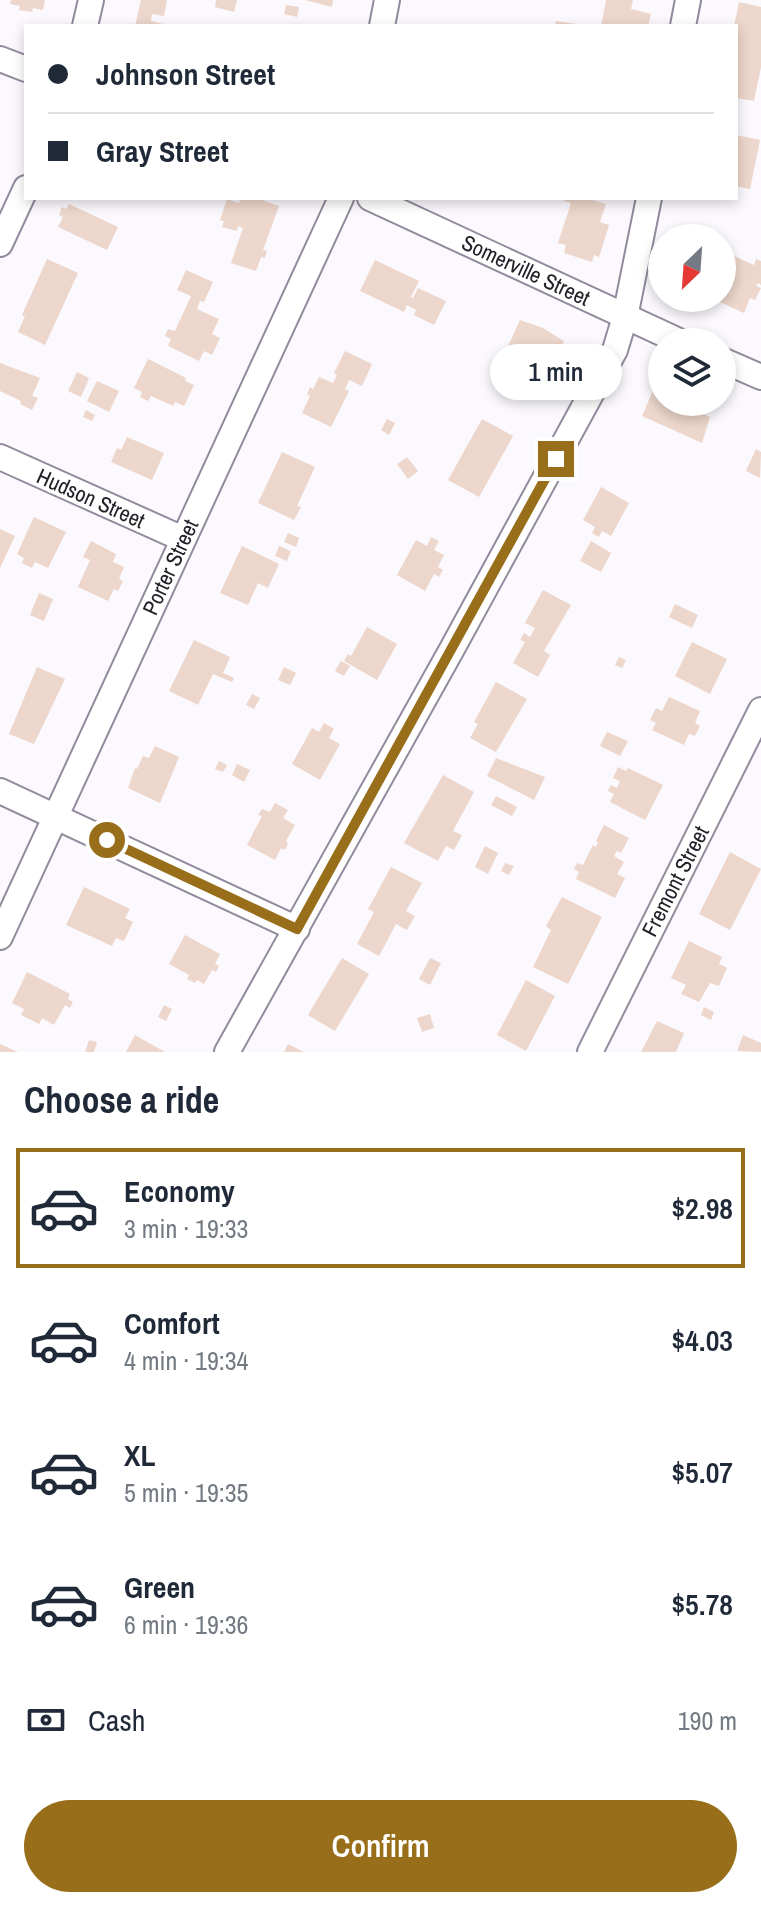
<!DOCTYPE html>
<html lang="en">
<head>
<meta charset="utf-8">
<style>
	body { margin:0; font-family:"Archivo Narrow",sans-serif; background:#f6f6f7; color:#1f2937; height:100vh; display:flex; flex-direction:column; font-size:30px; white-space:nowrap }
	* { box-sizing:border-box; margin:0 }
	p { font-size:26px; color:#747a83 }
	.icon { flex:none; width:44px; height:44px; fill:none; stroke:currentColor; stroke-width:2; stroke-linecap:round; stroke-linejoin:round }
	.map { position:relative; height:1052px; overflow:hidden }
	.sheet { display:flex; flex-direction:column; background:#fff; flex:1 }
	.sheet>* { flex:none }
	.top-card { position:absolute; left:24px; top:24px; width:714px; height:176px; border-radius:0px; box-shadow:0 4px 12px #0003; display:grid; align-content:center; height:176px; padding:0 24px; background:#fff }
	.needle { width:52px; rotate:205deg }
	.buttons { position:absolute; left:648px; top:224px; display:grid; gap:16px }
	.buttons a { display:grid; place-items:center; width:88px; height:88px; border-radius:50%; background:#fff; box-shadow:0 4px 12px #0003; font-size:40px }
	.end { position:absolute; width:36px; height:36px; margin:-18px; border:10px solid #986e1a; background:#fff; box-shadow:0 0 0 4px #fff }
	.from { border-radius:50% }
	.bubble { position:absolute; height:56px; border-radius:28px; background:#fff; box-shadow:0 4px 12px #0003; font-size:26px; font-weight:600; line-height:56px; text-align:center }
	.top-card b { display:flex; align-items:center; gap:28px; height:76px; font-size:30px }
	.top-card b+b { border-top:2px solid #e0e1e3 }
	.top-card i { width:20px; height:20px; background:#1f2937 }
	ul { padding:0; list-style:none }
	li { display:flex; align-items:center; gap:24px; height:120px; margin:0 16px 12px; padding:0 8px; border:4px solid transparent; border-radius:0px }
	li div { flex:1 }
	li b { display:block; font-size:30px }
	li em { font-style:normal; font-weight:600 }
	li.current { border-color:#986e1a }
	li>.icon { width:72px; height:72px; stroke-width:1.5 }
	h2 { padding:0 24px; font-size:36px; line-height:96px }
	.pay { display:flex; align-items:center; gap:20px; height:88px; padding:0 24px; font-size:30px }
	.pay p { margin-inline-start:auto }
	.button { display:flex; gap:16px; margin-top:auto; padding:16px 24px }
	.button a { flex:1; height:92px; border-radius:48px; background:#986e1a; color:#fff; font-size:32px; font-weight:600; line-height:92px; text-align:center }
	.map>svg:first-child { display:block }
</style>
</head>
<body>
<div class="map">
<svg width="761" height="1052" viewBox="0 0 761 1052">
	<rect width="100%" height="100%" fill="#fbf9fd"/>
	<!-- building -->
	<g fill="#edd6cb">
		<polygon points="11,0 45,0 43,10 33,8 32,12 19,10 20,6 10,4"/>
		<polygon points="141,0 167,0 164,16 152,14 151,21 171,26 135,26"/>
		<polygon points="216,0 237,0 234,12 215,7"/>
		<polygon points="305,0 333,0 332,7"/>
		<polygon points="606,0 633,0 631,9 651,14 648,26 601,26"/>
		<polygon points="739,2 761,7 761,67 754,101 736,98 736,26 734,26"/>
		<polygon points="286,5 299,7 297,17 284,14"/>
		<polygon points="556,21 576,24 576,26 555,26"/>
		<polygon points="736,135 760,140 750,189 736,186"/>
		<polygon points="241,198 256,198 279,206 263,250 267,251 265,258 261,257 256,271 231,263 243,228 238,226 237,231 222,227 224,221 220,220 227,199 239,203"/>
		<polygon points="565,198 586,198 606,204 600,222 609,225 599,257 594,255 592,262 564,253 566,245 558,243 571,203 564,201"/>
		<polygon points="69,204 118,227 107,250 58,227 63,217 59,215 62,207 66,209"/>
		<polygon points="734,256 754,265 756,259 761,261 761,285 758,283 756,286 761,288 755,300 750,298 744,313 711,298 722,298 722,282"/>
		<polygon points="47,259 78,273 45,345 18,332 25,316 22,315"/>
		<polygon points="375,260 419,281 411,297 413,298 418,288 446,301 434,325 414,315 416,310 407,305 404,312 360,291"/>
		<polygon points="186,270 213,282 204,302 200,301 197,309 219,319 212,334 220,338 212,355 204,351 199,361 168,346 171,339 165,336 168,329 175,331 191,296 177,290"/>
		<polygon points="520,320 543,328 564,341 543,386 529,382 526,388 518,384 521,379 499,366"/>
		<polygon points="345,351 372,364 362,386 349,380 345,389 349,391 331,427 302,413 310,396 307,394 310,387 313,389 319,377 333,383 337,375 334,373"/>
		<polygon points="148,359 186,378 185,381 194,385 184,406 175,402 173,406 151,396 148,401 140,397 142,392 134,388"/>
		<polygon points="0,363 40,378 32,396 38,398 32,410 20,404 21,401 0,391"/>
		<polygon points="77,372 89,378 81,397 68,391"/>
		<polygon points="97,381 119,391 109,412 87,401"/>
		<polygon points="655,386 662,389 662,402 690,402 688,407 710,417 702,443 642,416"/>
		<polygon points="86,410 95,415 92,421 83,417"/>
		<polygon points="387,419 395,423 389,435 381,430"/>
		<polygon points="482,419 513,436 479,497 448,480"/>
		<polygon points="127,437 164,453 152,480 111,462 117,448 121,450"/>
		<polygon points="756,449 761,452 760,478 746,471"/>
		<polygon points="282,452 315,467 297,506 301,507 294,520 258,503"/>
		<polygon points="407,457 418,471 408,479 397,464"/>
		<polygon points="601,487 629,503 611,536 602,531 599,537 592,533 595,527 583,520"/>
		<polygon points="34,517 66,532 48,568 35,562 32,568 22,563 24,558 17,554"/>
		<polygon points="0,529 15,536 0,568"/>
		<polygon points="288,533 299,538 296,547 284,542"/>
		<polygon points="431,537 439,541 434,550 444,555 438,567 443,570 439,577 434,574 425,591 397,575 416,540 427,546"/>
		<polygon points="91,541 116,554 113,562 124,567 119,579 123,581 118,591 114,589 108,601 78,587 90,560 83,557"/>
		<polygon points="591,541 611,553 601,572 580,561"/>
		<polygon points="242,546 279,564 268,588 258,583 248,605 220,593"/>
		<polygon points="279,546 291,551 287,561 275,556"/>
		<polygon points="543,590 571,605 544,651 550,655 538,677 513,663 525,642 520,640 524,633 530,637 535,628 525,623"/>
		<polygon points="39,593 53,599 44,621 30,615"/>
		<polygon points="675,604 698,615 692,628 669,617"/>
		<polygon points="367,627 397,644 377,680 344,661 348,654 351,656"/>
		<polygon points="194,640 230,657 223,673 234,678 232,682 213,674 198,705 169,691"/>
		<polygon points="692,642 727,659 710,694 675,676"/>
		<polygon points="619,657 626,660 622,668 615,665"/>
		<polygon points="341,661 350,666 344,676 335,671"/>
		<polygon points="37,667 65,679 34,744 9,734"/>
		<polygon points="284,667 296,673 290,685 278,680"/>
		<polygon points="496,682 527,699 496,752 470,738 478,724 474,722"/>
		<polygon points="252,694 260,698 254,709 246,705"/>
		<polygon points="669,697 700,711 695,723 700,726 695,736 689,734 684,745 652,730 656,723 650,720 656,708 662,711"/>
		<polygon points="324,723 334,729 329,738 340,744 320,780 292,764 312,728 319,732"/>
		<polygon points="607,732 628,741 620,756 600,746"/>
		<polygon points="155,746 179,757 160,803 128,788 135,768 137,769 143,756 149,758"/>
		<polygon points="496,758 545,777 534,800 487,776"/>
		<polygon points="219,761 227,765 223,772 215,769"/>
		<polygon points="237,764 250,770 244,782 232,775"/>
		<polygon points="618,767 626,771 628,768 663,785 645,820 610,802 614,794 608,791 611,785 617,788 620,781 613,778"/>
		<polygon points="443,775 474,792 453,831 462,835 454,850 446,846 438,861 404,843"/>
		<polygon points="496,796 517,807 512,816 491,805"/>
		<polygon points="275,803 288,810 283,818 295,825 286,841 288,843 285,850 281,848 275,860 247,845 262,816 258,815 262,809 270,812"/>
		<polygon points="604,825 629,838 621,853 617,851 614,856 624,862 617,874 625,878 615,898 576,879 579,872 574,869 577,863 583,865 593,845 596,847 598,842 596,841"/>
		<polygon points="485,846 498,853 488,874 475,867"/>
		<polygon points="730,852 761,869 730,930 699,914"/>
		<polygon points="505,863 514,866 509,875 501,871"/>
		<polygon points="391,867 422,883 406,911 415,916 407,930 396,924 379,956 357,944 374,912 368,909"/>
		<polygon points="84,887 130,909 125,918 133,922 124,941 116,938 112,946 66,925"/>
		<polygon points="562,897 602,917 568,984 533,967 551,930 546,926"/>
		<polygon points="185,935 220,954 215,964 219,966 216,972 212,970 204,984 197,980 195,983 187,979 189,975 169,964"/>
		<polygon points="689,941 722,957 719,964 727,968 719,986 710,983 699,1002 681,994 686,985 671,978"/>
		<polygon points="342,958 369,974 335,1031 308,1015"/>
		<polygon points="430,958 441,963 430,985 419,979"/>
		<polygon points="27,972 70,994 68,999 73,1002 70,1008 65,1005 54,1025 42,1018 39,1024 21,1015 24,1009 12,1003"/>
		<polygon points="526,980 555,996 526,1051 497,1035"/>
		<polygon points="164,1005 172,1009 166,1021 158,1017"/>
		<polygon points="704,1007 714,1012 711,1020 701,1015"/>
		<polygon points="430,1014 434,1028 422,1032 417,1018"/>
		<polygon points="657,1021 684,1033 676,1052 641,1052"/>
		<polygon points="135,1035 165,1052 126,1052"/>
		<polygon points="743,1035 761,1043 761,1052 737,1051"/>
		<polygon points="89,1040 97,1042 94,1052 85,1052"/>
		<polygon points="0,1044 18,1052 0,1052"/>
		<polygon points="288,1044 304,1052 284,1052"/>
	</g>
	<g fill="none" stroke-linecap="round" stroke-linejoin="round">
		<defs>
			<g id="minor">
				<polyline points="85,26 91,0"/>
				<polyline points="382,26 387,0"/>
				<polyline points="683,26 688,0"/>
				<polyline points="0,59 26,69"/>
				<polyline points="370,198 681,342"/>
				<polyline points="0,244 26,188"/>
				<polyline points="722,360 761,377"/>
				<polyline points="0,457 183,539"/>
				<polyline points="0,791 297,929"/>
				<polyline points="0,937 341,198"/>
				<polyline points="227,1052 452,649 615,350 625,317 649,198"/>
				<polyline points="590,1052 761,710"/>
			</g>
		</defs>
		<!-- minor casing -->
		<use href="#minor" stroke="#928a9d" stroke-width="28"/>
		<!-- minor -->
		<use href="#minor" stroke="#fff" stroke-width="24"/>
	</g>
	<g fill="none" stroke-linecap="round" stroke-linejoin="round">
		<!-- route -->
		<polyline stroke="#986e1a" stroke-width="10" points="107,840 297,929 556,459"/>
	</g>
	<g text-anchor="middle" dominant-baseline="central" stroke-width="7" stroke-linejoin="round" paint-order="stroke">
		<!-- street labels -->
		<g font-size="22" fill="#232027" stroke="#fff">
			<text transform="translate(526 270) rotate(25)">Somerville Street</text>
			<text transform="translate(91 498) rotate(24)">Hudson Street</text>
			<text transform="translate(170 567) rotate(-65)">Porter Street</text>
			<text transform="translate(675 881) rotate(-63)">Fremont Street</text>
		</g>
	</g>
</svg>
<div class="buttons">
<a><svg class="needle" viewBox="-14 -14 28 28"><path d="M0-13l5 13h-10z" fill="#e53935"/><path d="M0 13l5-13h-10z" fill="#747a83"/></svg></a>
<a><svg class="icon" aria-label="layers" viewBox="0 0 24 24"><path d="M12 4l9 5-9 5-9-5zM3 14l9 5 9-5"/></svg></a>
</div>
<i class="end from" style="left:107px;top:840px"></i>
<i class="end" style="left:556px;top:459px"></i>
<div class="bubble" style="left:490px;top:344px;width:132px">1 min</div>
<div class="top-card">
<b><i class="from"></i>Johnson Street</b>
<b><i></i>Gray Street</b>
</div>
</div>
<section class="sheet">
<h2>Choose a ride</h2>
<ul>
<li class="current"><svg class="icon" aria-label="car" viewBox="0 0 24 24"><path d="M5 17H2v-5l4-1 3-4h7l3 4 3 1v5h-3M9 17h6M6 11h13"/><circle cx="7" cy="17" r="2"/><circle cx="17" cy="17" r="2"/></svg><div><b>Economy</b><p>3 min · 19:33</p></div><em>$2.98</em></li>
<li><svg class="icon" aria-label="car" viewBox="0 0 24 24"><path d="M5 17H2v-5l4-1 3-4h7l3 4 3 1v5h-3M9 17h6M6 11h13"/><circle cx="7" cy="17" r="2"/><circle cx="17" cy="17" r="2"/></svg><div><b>Comfort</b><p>4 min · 19:34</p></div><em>$4.03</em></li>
<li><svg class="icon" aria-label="car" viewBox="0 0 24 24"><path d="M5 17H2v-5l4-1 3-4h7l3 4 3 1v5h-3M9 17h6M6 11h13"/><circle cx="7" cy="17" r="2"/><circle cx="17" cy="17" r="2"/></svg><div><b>XL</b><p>5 min · 19:35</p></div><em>$5.07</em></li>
<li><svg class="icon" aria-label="car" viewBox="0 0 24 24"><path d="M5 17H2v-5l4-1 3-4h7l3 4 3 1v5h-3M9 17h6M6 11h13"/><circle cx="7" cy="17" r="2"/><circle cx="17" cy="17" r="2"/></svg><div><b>Green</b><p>6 min · 19:36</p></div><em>$5.78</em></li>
</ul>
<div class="pay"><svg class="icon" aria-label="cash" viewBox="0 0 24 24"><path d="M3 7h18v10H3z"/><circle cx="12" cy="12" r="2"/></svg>Cash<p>190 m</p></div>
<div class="button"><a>Confirm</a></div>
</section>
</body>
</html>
